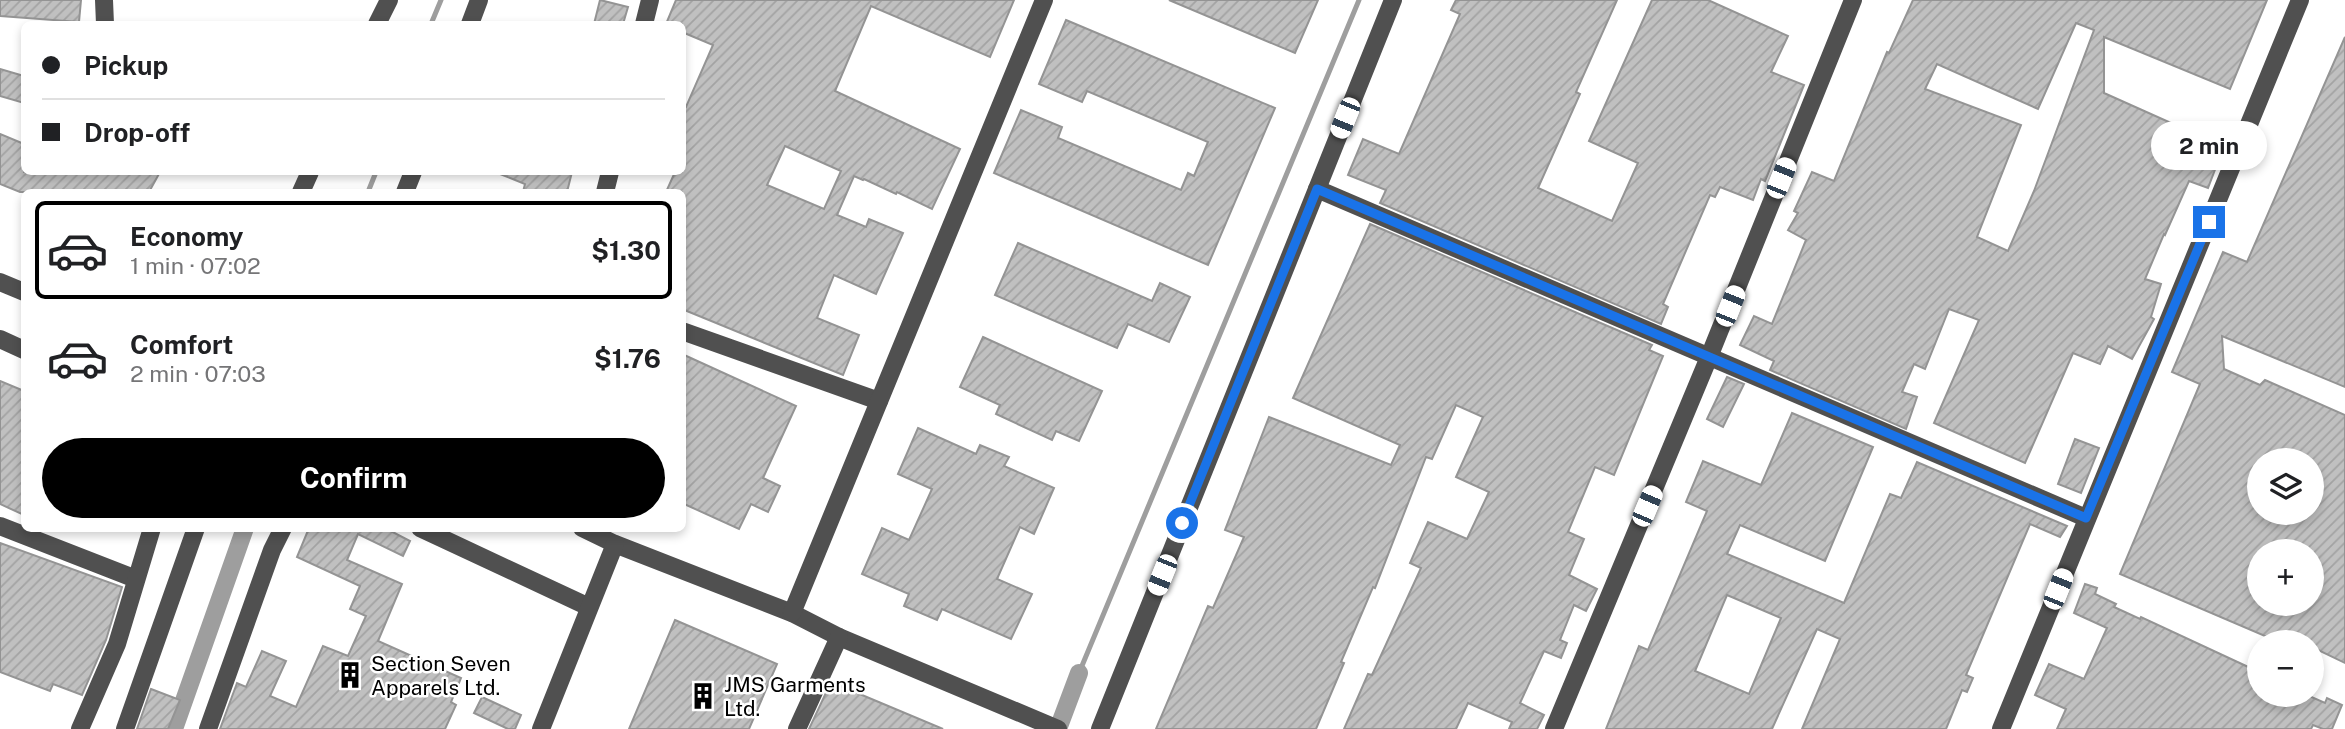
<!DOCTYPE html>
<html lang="en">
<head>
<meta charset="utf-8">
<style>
	body { margin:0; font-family:"Public Sans",sans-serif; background:#f2f2f2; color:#202124; height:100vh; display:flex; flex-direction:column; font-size:26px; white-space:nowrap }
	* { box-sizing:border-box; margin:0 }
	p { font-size:23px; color:#757577 }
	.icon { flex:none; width:38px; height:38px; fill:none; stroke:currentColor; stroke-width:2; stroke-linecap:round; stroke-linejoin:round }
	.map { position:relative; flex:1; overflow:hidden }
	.panel { position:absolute; left:21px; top:189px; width:665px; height:343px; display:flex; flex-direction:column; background:#fff; border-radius:10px; box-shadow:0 4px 10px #0003 }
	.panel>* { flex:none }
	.top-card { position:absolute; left:21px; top:21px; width:665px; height:154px; border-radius:10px; box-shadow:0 4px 10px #0003; display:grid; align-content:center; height:154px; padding:0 21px; background:#fff }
	.buttons { position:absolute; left:2247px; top:448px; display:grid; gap:14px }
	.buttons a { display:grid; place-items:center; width:77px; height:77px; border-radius:50%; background:#fff; box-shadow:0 4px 10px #0003; font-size:35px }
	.end { position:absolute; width:32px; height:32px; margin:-16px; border:9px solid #1a73e8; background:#fff; box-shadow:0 0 0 4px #fff }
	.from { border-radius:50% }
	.bubble { position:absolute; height:49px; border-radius:24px; background:#fff; box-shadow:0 4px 10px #0003; font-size:23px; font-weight:700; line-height:49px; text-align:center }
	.car { position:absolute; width:21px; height:42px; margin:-21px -10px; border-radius:9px; box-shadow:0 0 5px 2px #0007; background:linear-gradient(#fff 24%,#345 0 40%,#fff 0 76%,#345 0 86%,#fff 0) }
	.top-card b { display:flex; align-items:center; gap:24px; height:66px; font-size:26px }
	.top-card b+b { border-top:2px solid #e0e0e0 }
	.top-card i { width:18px; height:18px; background:#202124 }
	ul { padding:12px 0 0; list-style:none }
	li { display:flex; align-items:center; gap:21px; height:98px; margin:0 14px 10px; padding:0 7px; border:4px solid transparent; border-radius:10px }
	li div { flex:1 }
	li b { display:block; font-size:26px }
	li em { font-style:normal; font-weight:700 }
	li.active { border-color:#000 }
	li>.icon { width:63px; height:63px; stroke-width:1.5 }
	.cta { display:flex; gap:14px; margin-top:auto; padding:14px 21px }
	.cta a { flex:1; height:80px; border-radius:42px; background:#000; color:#fff; font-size:28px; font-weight:700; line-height:80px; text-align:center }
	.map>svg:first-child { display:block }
</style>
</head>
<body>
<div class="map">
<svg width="2345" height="729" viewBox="0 0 2345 729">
	<defs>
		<pattern id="building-hatch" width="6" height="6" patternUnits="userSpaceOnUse" patternTransform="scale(1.75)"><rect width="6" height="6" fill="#c0c0c0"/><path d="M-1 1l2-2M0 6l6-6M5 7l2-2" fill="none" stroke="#a3a3a3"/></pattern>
	</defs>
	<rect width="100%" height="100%" fill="#fff"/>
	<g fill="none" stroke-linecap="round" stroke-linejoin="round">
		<!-- stream -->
		<g stroke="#9e9e9e" stroke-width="5">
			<polyline points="431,24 441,0"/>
			<polyline points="368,192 376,172"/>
			<polyline points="1079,673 1359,0"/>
		</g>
		<!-- canal -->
		<g stroke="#9e9e9e" stroke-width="18">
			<polyline points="174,729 245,528"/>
			<polyline points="1058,729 1079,673"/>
		</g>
	</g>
	<!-- building -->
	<g fill="url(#building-hatch)" stroke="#949494" stroke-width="2" fill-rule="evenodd">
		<polygon points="0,0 81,0 79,22 0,16"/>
		<polygon points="600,0 628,7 623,24 594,24"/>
		<path d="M676,0H1014L990,57L871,6L835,91L960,149L932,209L897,192L896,194L864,179L863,180L854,176L837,215L866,227L869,219L903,233L876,294L834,275L817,318L859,335L843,375L682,309V192H666L675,172H682V105L686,107L713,45L682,32V24H666ZM785,146L841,171L824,209L767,185Z"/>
		<polygon points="1169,0 1318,0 1295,53"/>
		<polygon points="1456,0 1617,0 1576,92 1580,94 1538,188 1612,221 1638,163 1589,141 1652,0 1708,0 1788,36 1771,72 1804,85 1765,181 1761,179 1753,200 1720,187 1715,197 1710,195 1663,304 1668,307 1661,324 1380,203 1386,190 1348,175 1363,139 1399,154 1460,14 1451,10"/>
		<path d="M1913,0H2267L2230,89L2104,37V93L2207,139L2202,153L2219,159L2208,188L2189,181L2165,235L2164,234L2145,279L2161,284L2151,317L2154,319L2132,359L2108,346L2100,364L2073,353L2025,463L1934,423L1979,320L1949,309L1925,369L1914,364L1902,392L1917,397L1906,429L1770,370L1774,361L1740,345L1754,316L1772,324L1806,240L1788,230L1798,213L1794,211L1812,172L1834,181L1887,52L1889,53ZM2076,23L2094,30L2034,191L2008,251L1977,237L2021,125L1925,89L1937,64L2038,109Z"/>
		<polygon points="1066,20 1275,108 1208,265 994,173 1021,110 1062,127 1058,138 1181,190 1188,173 1194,176 1208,142 1087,91 1082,102 1039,84"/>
		<path d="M2345,37V387L2222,336L2224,369L2260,385L2265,380L2345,415V663L2312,647V642H2279L2120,574L2200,384L2172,372L2223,252L2247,262ZM2259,460H2312V513H2259ZM2259,551H2312V604H2259Z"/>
		<polygon points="0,69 24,76 24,103 0,96"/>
		<polygon points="0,134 24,144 24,172 160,172 149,192 20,192 0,184"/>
		<polygon points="495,172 572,172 567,192 523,192 525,184"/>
		<polygon points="1370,224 1652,345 1649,350 1663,356 1614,475 1595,467 1568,532 1584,539 1569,575 1597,589 1586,611 1574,605 1560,640 1567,643 1561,658 1544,651 1520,703 1544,715 1537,729 1509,729 1512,722 1468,703 1456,729 1344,729 1368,674 1372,675 1421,568 1410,563 1428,522 1467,539 1489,492 1456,477 1483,417 1456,405 1432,459 1426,457 1375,588 1373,587 1341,662 1344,663 1316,729 1156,729 1208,606 1213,608 1244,537 1225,530 1269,417 1391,465 1400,445 1293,398"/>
		<polygon points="1018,243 1152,301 1160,283 1190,297 1169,342 1128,324 1117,348 995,295"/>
		<polygon points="983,337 1102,391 1079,441 1056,431 1052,440 996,414 1000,405 960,387"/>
		<polygon points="682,354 796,406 763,478 780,486 768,512 751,504 739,529 682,503"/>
		<polygon points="1727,377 1744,384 1723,427 1707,419"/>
		<polygon points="0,381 24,391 24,515 0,504"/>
		<path d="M1792,413L1873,447L1825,561L1740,525L1727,554L1844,603L1890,494L1901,498L1917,462L2067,526L2060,537L2030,524L1966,675L1973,678L1967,692L1962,690L1946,729H1802L1840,639L1817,629L1772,729H1606L1639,646L1648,650L1707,511L1686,502L1703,461L1761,485ZM1727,595L1781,618L1749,694L1695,671Z"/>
		<polygon points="918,428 976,454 980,445 1009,457 1004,466 1054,488 1034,534 1020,527 997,579 1032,594 1011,639 942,609 937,620 904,606 909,594 862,574 882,528 909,540 932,489 898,474"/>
		<polygon points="2075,439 2099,448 2081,493 2058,484"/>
		<polygon points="309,528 385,528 410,541 403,556 358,534 347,560 402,584 378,641 461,678 451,702 456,705 445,729 220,729 237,683 246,687 262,651 286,661 270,696 296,707 323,646 348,656 366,616 350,609 360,586 297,557"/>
		<polygon points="0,543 122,587 106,640 82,695 53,684 50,691 0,672"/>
		<polygon points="2085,584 2097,588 2095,594 2116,604 2114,607 2140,619 2141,617 2259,672 2259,695 2307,695 2325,703 2327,698 2342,705 2332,729 2323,729 2313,725 2311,729 2057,729 2066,709 2035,695 2049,664 2084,679 2107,628 2074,613"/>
		<polygon points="675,620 777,664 749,729 629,729"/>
		<polygon points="831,682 943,729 809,729"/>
		<polygon points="151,689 180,700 168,729 137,729"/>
		<polygon points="482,697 521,715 515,729 508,729 474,713"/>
	</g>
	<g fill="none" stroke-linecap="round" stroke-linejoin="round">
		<!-- minor -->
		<g stroke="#505050" stroke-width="18">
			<polyline points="104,0 105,24"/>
			<polyline points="377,24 389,0"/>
			<polyline points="470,24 479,0"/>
			<polyline points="644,24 650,0"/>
			<polyline points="1317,189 2086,518"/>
			<polyline points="301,192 310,172"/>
			<polyline points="405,192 413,172"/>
			<polyline points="605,192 610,172"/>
			<polyline points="0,282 24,292"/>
			<polyline points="682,331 879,401"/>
			<polyline points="0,339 24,350"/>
			<polyline points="0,526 136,579"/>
			<polyline points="420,528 589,607"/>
			<polyline points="582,528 615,544 792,613 839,637 1058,729"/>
			<polyline points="792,613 1044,0"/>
			<polyline points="80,729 117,644 152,528"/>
			<polyline points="125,729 196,528"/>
			<polyline points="208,729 272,550 283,528"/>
			<polyline points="541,729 615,544"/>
			<polyline points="797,729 839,637"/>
			<polyline points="1100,729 1393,0"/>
			<polyline points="1554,729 1709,357 1853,0"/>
			<polyline points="2001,729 2300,0"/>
		</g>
	</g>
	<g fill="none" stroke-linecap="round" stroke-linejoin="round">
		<!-- route -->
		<polyline stroke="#1a73e8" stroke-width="9" points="1182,523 1317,189 2086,518 2209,222"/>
	</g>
	<!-- icons -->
	<defs>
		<symbol id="building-bare" viewBox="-9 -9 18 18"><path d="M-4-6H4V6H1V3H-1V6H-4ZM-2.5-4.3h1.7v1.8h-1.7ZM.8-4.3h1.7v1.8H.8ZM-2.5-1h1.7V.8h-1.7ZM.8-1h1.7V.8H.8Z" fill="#000" stroke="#fff" stroke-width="2.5" paint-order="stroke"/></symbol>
	</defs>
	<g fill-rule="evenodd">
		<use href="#building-bare" x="331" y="656" width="38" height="38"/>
		<use href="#building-bare" x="684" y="677" width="38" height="38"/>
	</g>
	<g text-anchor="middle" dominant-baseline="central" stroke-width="5" stroke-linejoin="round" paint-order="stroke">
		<!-- poi labels -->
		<g font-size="21" fill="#000" stroke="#fff" text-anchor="start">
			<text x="371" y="663">Section Seven<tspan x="371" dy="24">Apparels Ltd.</tspan></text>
			<text x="724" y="684">JMS Garments<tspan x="724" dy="24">Ltd.</tspan></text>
		</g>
	</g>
</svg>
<div class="buttons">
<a><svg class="icon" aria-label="layers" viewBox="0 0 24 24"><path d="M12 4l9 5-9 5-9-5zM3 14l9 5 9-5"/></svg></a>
<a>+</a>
<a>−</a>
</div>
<i class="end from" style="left:1182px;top:523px"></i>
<i class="end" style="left:2209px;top:222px"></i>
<div class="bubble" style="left:2151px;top:121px;width:116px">2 min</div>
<i class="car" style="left:1345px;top:118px;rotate:202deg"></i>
<i class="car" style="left:1781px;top:178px;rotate:22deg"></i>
<i class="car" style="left:1730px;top:306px;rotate:22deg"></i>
<i class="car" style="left:1647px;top:506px;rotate:23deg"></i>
<i class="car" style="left:1162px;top:575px;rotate:202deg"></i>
<i class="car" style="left:2058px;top:589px;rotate:22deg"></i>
<div class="top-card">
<b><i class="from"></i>Pickup</b>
<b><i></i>Drop-off</b>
</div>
<section class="panel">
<ul>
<li class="active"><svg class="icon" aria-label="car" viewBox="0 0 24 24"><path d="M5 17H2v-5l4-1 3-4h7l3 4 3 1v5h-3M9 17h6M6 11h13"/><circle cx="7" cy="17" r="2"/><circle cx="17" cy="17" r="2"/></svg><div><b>Economy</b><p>1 min · 07:02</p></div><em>$1.30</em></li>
<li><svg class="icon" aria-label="car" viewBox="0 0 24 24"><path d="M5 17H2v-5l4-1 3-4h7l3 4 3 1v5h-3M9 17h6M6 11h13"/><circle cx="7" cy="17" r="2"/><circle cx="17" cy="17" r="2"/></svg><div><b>Comfort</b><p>2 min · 07:03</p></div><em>$1.76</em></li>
</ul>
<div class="cta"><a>Confirm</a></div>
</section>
</div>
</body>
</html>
